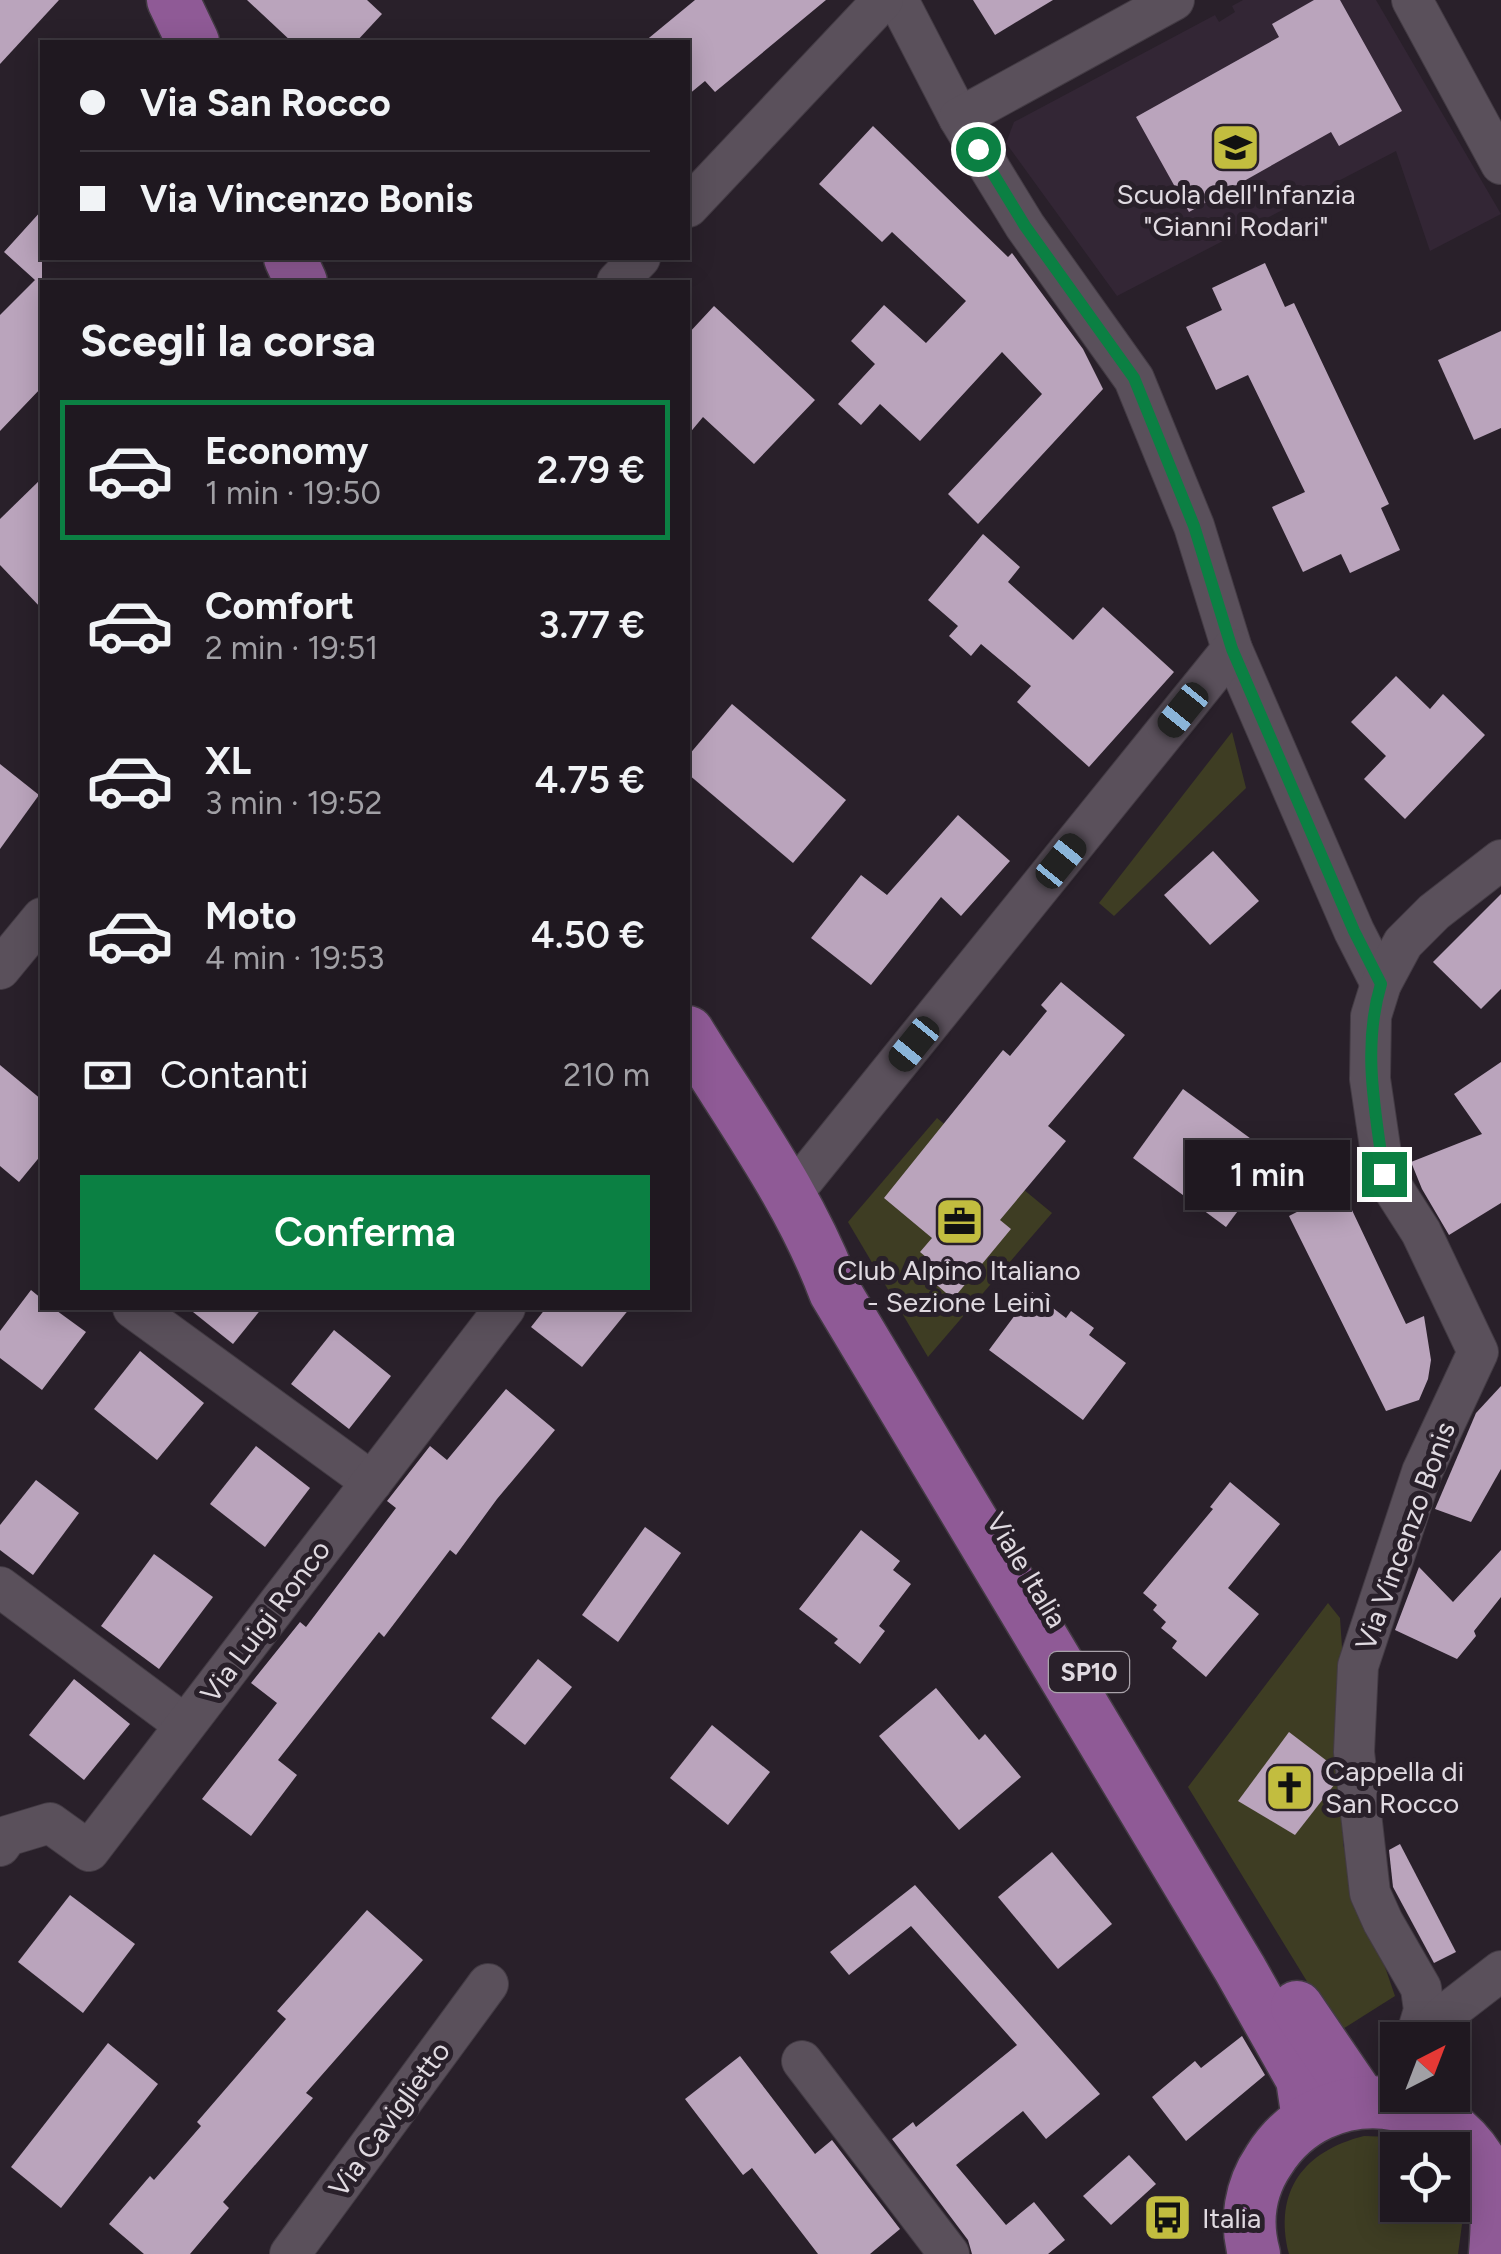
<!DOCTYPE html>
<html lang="it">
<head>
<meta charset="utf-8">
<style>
	body { margin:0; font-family:Figtree,sans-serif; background:#272129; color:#f1f3f6; height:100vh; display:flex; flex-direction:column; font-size:38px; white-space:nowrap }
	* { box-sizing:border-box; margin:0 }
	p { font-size:32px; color:#a1a0a5 }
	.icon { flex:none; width:55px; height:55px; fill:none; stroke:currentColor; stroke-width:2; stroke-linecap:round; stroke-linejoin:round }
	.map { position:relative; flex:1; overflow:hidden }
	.side { position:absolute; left:40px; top:280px; width:650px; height:1030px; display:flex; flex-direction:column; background:#1f1820; border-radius:0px; box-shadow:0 5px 25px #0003,0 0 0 2px #3c373e }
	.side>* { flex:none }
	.hud { position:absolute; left:40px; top:40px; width:650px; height:220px; border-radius:0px; box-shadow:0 5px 25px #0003,0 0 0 2px #3c373e; display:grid; align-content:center; height:220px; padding:0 40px; background:#1f1820 }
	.needle { width:65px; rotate:42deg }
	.tools { position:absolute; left:1380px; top:2022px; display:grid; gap:20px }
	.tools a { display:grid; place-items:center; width:90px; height:90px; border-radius:0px; background:#1f1820; box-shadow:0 5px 25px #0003,0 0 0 2px #3c373e; font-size:50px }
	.end { position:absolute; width:45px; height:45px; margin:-22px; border:12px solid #0b8043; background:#fff; box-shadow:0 0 0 5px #fff }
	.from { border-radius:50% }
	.bubble { position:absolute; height:70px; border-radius:0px; background:#1f1820; box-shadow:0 5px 25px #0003,0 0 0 2px #3c373e; font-size:32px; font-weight:600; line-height:70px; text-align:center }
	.car { position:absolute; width:30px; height:60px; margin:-30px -15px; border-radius:12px; box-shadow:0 0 8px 2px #0007; background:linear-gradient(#222 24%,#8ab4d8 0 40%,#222 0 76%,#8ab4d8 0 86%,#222 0) }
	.hud b { display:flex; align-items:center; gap:35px; height:95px; font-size:38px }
	.hud b+b { border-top:2px solid #3c373e }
	.hud i { width:25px; height:25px; background:#f1f3f6 }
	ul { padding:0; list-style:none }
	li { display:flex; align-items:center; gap:30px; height:140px; margin:0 20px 15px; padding:0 20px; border:5px solid transparent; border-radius:0px }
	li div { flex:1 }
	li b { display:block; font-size:38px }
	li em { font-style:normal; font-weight:600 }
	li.selected { border-color:#0b8043 }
	li>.icon { width:90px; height:90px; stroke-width:1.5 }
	h2 { padding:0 40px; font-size:45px; line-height:120px }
	.pay { display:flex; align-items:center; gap:25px; height:110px; padding:0 40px; font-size:38px }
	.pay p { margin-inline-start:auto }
	.primary-button { display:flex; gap:20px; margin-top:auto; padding:20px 40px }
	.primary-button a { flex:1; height:115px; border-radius:0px; background:#0b8043; color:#fff; font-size:40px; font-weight:600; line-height:115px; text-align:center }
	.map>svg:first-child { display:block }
</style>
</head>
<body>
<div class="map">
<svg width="1501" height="2254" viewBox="0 0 1501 2254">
	<rect width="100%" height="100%" fill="#29202a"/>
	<!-- built -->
	<polygon fill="#332635" points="1243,0 1376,0 1501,214 1430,251 1396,151 1117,296 1006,143 1014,122 1215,15 1219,22 1235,12 1232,6"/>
	<!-- green -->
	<g fill="#3e3d23">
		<polygon points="1232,732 1246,788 1114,916 1099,903"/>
		<polygon points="937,1118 1052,1213 928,1357 848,1222"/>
		<polygon points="1328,1603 1340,1618 1348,1735 1343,1845 1395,1996 1338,2032 1188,1787"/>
		<path d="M1364,2136L1392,2137L1422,2150H1398V2205H1452L1453,2183L1463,2217L1458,2254H1289C1273,2191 1304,2151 1364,2136Z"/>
	</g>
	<!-- building -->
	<g fill="#baa4bc">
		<polygon points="0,0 59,0 0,64"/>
		<polygon points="247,0 367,0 382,14 356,42 292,42"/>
		<polygon points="695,0 826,0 715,92 705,81 688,95 688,42 644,42"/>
		<polygon points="973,0 1053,0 995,35"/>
		<polygon points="1314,0 1340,0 1402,111 1339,146 1331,132 1189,212 1136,117 1279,37 1272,24"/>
		<polygon points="873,126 1008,257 1012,253 1083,349 1103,389 978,524 948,494 1042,394 1002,352 920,441 880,404 861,425 838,404 875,364 851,341 884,305 926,343 966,301 892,232 882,242 819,184"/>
		<polygon points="42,210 42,387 0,431 0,315 35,280 4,252"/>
		<polygon points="1265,263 1285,307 1294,303 1389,504 1381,508 1400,550 1350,573 1341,554 1303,572 1272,507 1305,492 1248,375 1216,390 1186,327 1222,310 1212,288"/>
		<polygon points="714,306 815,400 754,464 703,417 688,435 688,334"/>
		<polygon points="1501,331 1501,428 1474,440 1438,360"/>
		<polygon points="42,478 42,609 0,565 0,519"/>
		<polygon points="983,534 1020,567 1008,582 1073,640 1103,607 1174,672 1089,767 1017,702 1031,686 981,644 971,656 949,636 958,626 928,600"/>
		<polygon points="1396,676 1430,709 1443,694 1485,735 1405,819 1364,779 1386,756 1351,722"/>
		<polygon points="732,704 846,800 793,863 688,774 688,756"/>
		<polygon points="0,764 39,795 0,849"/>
		<polygon points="958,815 1010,861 961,916 941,897 871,985 811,938 861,875 887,895"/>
		<polygon points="1213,851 1259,901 1210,945 1164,895"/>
		<polygon points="1501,894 1501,989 1481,1009 1433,962"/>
		<polygon points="1061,982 1125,1035 1048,1126 1066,1141 1000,1220 1011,1229 953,1299 923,1273 932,1262 920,1252 932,1238 884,1198 1003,1050 1010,1056 1047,1011 1041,1005"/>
		<polygon points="1501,1062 1501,1203 1449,1235 1422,1189 1411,1162 1482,1134 1454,1094"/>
		<polygon points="0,1065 42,1100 42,1154 19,1182 0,1166"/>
		<polygon points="1183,1089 1277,1158 1226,1227 1133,1158"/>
		<polygon points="1342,1189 1406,1324 1424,1316 1431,1360 1428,1379 1419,1400 1386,1411 1289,1216"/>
		<polygon points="31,1290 42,1299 42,1308 53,1308 86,1332 42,1390 0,1358 0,1331"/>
		<polygon points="1032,1292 1066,1318 1071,1311 1094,1328 1089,1335 1126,1363 1083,1420 989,1350"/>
		<polygon points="188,1308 262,1308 233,1344"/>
		<polygon points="546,1308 630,1308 582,1367 531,1327"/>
		<polygon points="334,1330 391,1376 349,1429 291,1384"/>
		<polygon points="140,1351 204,1403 157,1460 94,1409"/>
		<polygon points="1501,1386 1501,1469 1471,1522 1435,1509 1476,1413"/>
		<polygon points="506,1389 555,1430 497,1499 456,1555 450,1550 384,1637 379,1632 278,1760 297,1775 251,1836 202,1799 277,1703 251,1683 300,1622 306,1627 396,1508 387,1501 430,1446 447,1460"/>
		<polygon points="256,1446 310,1488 265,1547 210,1504"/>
		<polygon points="36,1480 79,1513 33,1575 0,1550 0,1525"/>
		<polygon points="1230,1482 1280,1524 1228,1588 1259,1614 1206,1677 1172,1648 1177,1641 1161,1628 1166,1622 1153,1610 1157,1605 1143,1593 1213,1509 1210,1507"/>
		<polygon points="645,1527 681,1553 618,1642 582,1615"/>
		<polygon points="861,1530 900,1561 893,1570 911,1584 879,1626 885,1631 860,1664 834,1643 838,1639 799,1609"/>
		<polygon points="1501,1550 1501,1597 1474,1631 1476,1636 1457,1659 1395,1630 1419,1567 1453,1602"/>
		<polygon points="154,1554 213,1597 159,1669 101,1626"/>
		<polygon points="538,1659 572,1687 525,1745 491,1718"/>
		<polygon points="74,1679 130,1724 84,1780 29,1735"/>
		<polygon points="936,1688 979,1740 985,1734 1021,1777 959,1830 879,1736"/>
		<polygon points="712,1725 770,1772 728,1825 670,1778"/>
		<polygon points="1289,1732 1331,1764 1334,1785 1295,1835 1238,1801"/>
		<polygon points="1400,1844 1456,1952 1434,1963 1393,1887 1389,1850"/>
		<polygon points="1052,1852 1112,1924 1058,1969 998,1897"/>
		<polygon points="915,1885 1100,2094 1046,2139 1023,2111 956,2165 1006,2225 1034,2202 1065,2240 1048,2254 972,2254 968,2240 892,2139 913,2122 916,2127 1017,2045 911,1926 849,1975 830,1952"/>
		<polygon points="70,1895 135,1944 83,2013 18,1962"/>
		<polygon points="367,1910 423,1960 306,2093 313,2098 223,2202 229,2208 190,2254 144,2254 109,2224 150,2176 154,2180 201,2126 197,2122 286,2019 277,2011"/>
		<polygon points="1242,2036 1265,2075 1186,2141 1152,2097 1195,2061 1201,2068"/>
		<polygon points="108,2043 158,2084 61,2208 11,2167"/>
		<polygon points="740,2056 815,2154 832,2140 900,2229 870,2254 818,2254 752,2168 743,2175 685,2099"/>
		<polygon points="1129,2155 1156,2184 1111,2225 1083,2196"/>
	</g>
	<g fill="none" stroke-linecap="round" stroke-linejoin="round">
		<defs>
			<g id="minor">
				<polyline points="898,0 959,118 1025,226 1134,379 1194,526 1232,649 1354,931 1381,984"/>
				<polyline points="1412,0 1501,164"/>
				<polyline points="959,118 1174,0"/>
				<polyline points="688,207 883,0"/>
				<polyline points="617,282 640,258"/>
				<polyline points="0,969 42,918"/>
				<polyline points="791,1195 1232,649"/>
				<polyline points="133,1308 372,1482"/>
				<polyline points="0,1587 185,1725"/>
				<polyline points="0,1846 7,1836 50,1823 89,1851 505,1308"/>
				<polyline points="1415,2040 1424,2010 1421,1988 1383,1922 1370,1893 1354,1752 1358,1666 1422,1472 1478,1352 1421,1232 1384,1174 1370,1079 1371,1016 1381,984 1403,943 1434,912 1501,860"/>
				<polyline points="1419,2040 1448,2012 1501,1971"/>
				<polyline points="802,2061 949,2254"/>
				<polyline points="290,2254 488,1984"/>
			</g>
			<g id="major">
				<polyline points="173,0 193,42"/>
				<polyline points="290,258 301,282"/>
				<path d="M688,1032C740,1117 800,1198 835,1292L1240,1969L1302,2079L1308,2119"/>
				<polyline points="1297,2007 1361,2101"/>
				<path d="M1254,2254C1245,2221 1250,2188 1269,2160C1322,2075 1450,2086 1489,2179C1499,2204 1497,2228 1495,2254"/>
			</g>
		</defs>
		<!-- minor casing -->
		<use href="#minor" stroke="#433b44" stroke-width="42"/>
		<!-- major casing -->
		<use href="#major" stroke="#433b44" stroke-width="55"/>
		<!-- minor -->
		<use href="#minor" stroke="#5a505b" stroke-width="40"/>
		<!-- major -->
		<use href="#major" stroke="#8f5a96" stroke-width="52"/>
	</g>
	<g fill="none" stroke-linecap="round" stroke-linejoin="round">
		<!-- route -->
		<path stroke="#0b8043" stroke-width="12" d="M978,149L1025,226L1134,378L1194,526L1232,649L1354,931L1381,984C1362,1047 1375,1110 1384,1174"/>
	</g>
	<!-- icons -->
	<defs>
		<symbol id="school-square" viewBox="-11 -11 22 22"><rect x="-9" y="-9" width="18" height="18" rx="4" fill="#c2bd3f" stroke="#29202a"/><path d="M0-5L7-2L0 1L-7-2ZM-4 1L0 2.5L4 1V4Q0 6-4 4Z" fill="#111"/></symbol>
		<symbol id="office-square" viewBox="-11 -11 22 22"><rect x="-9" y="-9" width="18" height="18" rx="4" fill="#c2bd3f" stroke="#29202a"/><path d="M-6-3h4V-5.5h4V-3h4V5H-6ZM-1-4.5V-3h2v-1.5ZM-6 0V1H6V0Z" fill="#111"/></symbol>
		<symbol id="church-square" viewBox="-11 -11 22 22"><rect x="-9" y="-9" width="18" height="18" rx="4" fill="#c2bd3f" stroke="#29202a"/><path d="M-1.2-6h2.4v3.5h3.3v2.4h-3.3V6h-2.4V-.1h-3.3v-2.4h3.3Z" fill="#111"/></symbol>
		<symbol id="bus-square" viewBox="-11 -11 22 22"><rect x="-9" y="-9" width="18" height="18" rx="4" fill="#c2bd3f" stroke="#29202a"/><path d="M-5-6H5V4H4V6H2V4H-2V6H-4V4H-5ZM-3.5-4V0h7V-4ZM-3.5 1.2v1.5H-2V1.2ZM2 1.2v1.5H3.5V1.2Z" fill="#111"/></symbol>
	</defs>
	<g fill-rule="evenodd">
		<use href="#school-square" x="1208" y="120" width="55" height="55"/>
		<use href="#office-square" x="932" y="1194" width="55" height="55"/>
		<use href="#church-square" x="1262" y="1760" width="55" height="55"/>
		<use href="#bus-square" x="1140" y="2190" width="55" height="55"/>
	</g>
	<g text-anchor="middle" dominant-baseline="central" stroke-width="10" stroke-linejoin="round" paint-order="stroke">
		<!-- shield labels -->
		<rect fill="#29202a" stroke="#a9a2aa" stroke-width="2.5" x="1049" y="1652" width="80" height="40" rx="8"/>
		<g font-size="25" font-weight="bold" fill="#e0dae1">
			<text x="1089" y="1672">SP10</text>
		</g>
		<!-- poi labels -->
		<g font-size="28" fill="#e0dae1" stroke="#29202a">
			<text x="1236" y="194">Scuola dell'Infanzia<tspan x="1236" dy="32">"Gianni Rodari"</tspan></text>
			<text x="959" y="1270">Club Alpino Italiano<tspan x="959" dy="32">- Sezione Leinì</tspan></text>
			<text x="1325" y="1771" text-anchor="start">Cappella di<tspan x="1325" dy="32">San Rocco</tspan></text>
			<text x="1202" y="2218" text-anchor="start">Italia</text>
		</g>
		<!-- street labels -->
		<g font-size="28" fill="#e0dae1" stroke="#29202a">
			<text transform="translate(1405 1536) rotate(-70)">Via Vincenzo Bonis</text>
			<text transform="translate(1027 1570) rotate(59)">Viale Italia</text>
			<text transform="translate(265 1621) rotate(-53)">Via Luigi Ronco</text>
			<text transform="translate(389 2119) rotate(-54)">Via Caviglietto</text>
		</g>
	</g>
</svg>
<div class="tools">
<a><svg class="needle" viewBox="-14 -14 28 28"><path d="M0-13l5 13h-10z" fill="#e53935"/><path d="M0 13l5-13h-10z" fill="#a1a0a5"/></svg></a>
<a><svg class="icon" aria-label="locate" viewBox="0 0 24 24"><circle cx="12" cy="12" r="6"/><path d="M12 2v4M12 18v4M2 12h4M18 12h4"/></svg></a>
</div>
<i class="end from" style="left:978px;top:149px"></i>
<i class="end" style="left:1384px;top:1174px"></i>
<div class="bubble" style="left:1185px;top:1140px;width:165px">1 min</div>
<i class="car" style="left:1183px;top:710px;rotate:219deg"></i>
<i class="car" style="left:1061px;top:861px;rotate:39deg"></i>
<i class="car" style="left:914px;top:1044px;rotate:219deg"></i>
<div class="hud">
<b><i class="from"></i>Via San Rocco</b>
<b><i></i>Via Vincenzo Bonis</b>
</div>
<section class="side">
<h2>Scegli la corsa</h2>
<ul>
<li class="selected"><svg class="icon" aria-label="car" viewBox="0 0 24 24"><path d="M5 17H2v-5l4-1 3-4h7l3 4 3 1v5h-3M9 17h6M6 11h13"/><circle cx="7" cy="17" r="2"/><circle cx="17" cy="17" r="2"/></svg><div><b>Economy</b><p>1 min · 19:50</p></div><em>2.79 €</em></li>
<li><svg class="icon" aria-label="car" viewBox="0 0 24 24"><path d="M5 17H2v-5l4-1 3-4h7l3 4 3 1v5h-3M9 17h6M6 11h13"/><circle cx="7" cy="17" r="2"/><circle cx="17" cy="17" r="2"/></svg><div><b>Comfort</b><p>2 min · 19:51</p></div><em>3.77 €</em></li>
<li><svg class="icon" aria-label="car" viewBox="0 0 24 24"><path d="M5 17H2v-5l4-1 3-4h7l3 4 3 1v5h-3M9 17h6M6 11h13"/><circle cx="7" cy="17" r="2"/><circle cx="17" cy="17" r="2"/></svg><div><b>XL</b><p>3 min · 19:52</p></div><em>4.75 €</em></li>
<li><svg class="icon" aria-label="car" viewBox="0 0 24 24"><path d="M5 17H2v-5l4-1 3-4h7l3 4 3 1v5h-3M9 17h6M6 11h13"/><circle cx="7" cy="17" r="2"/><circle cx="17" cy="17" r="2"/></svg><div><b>Moto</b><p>4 min · 19:53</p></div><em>4.50 €</em></li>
</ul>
<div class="pay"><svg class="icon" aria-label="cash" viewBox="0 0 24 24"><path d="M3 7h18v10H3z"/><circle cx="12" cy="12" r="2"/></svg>Contanti<p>210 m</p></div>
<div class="primary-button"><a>Conferma</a></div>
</section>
</div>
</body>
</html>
